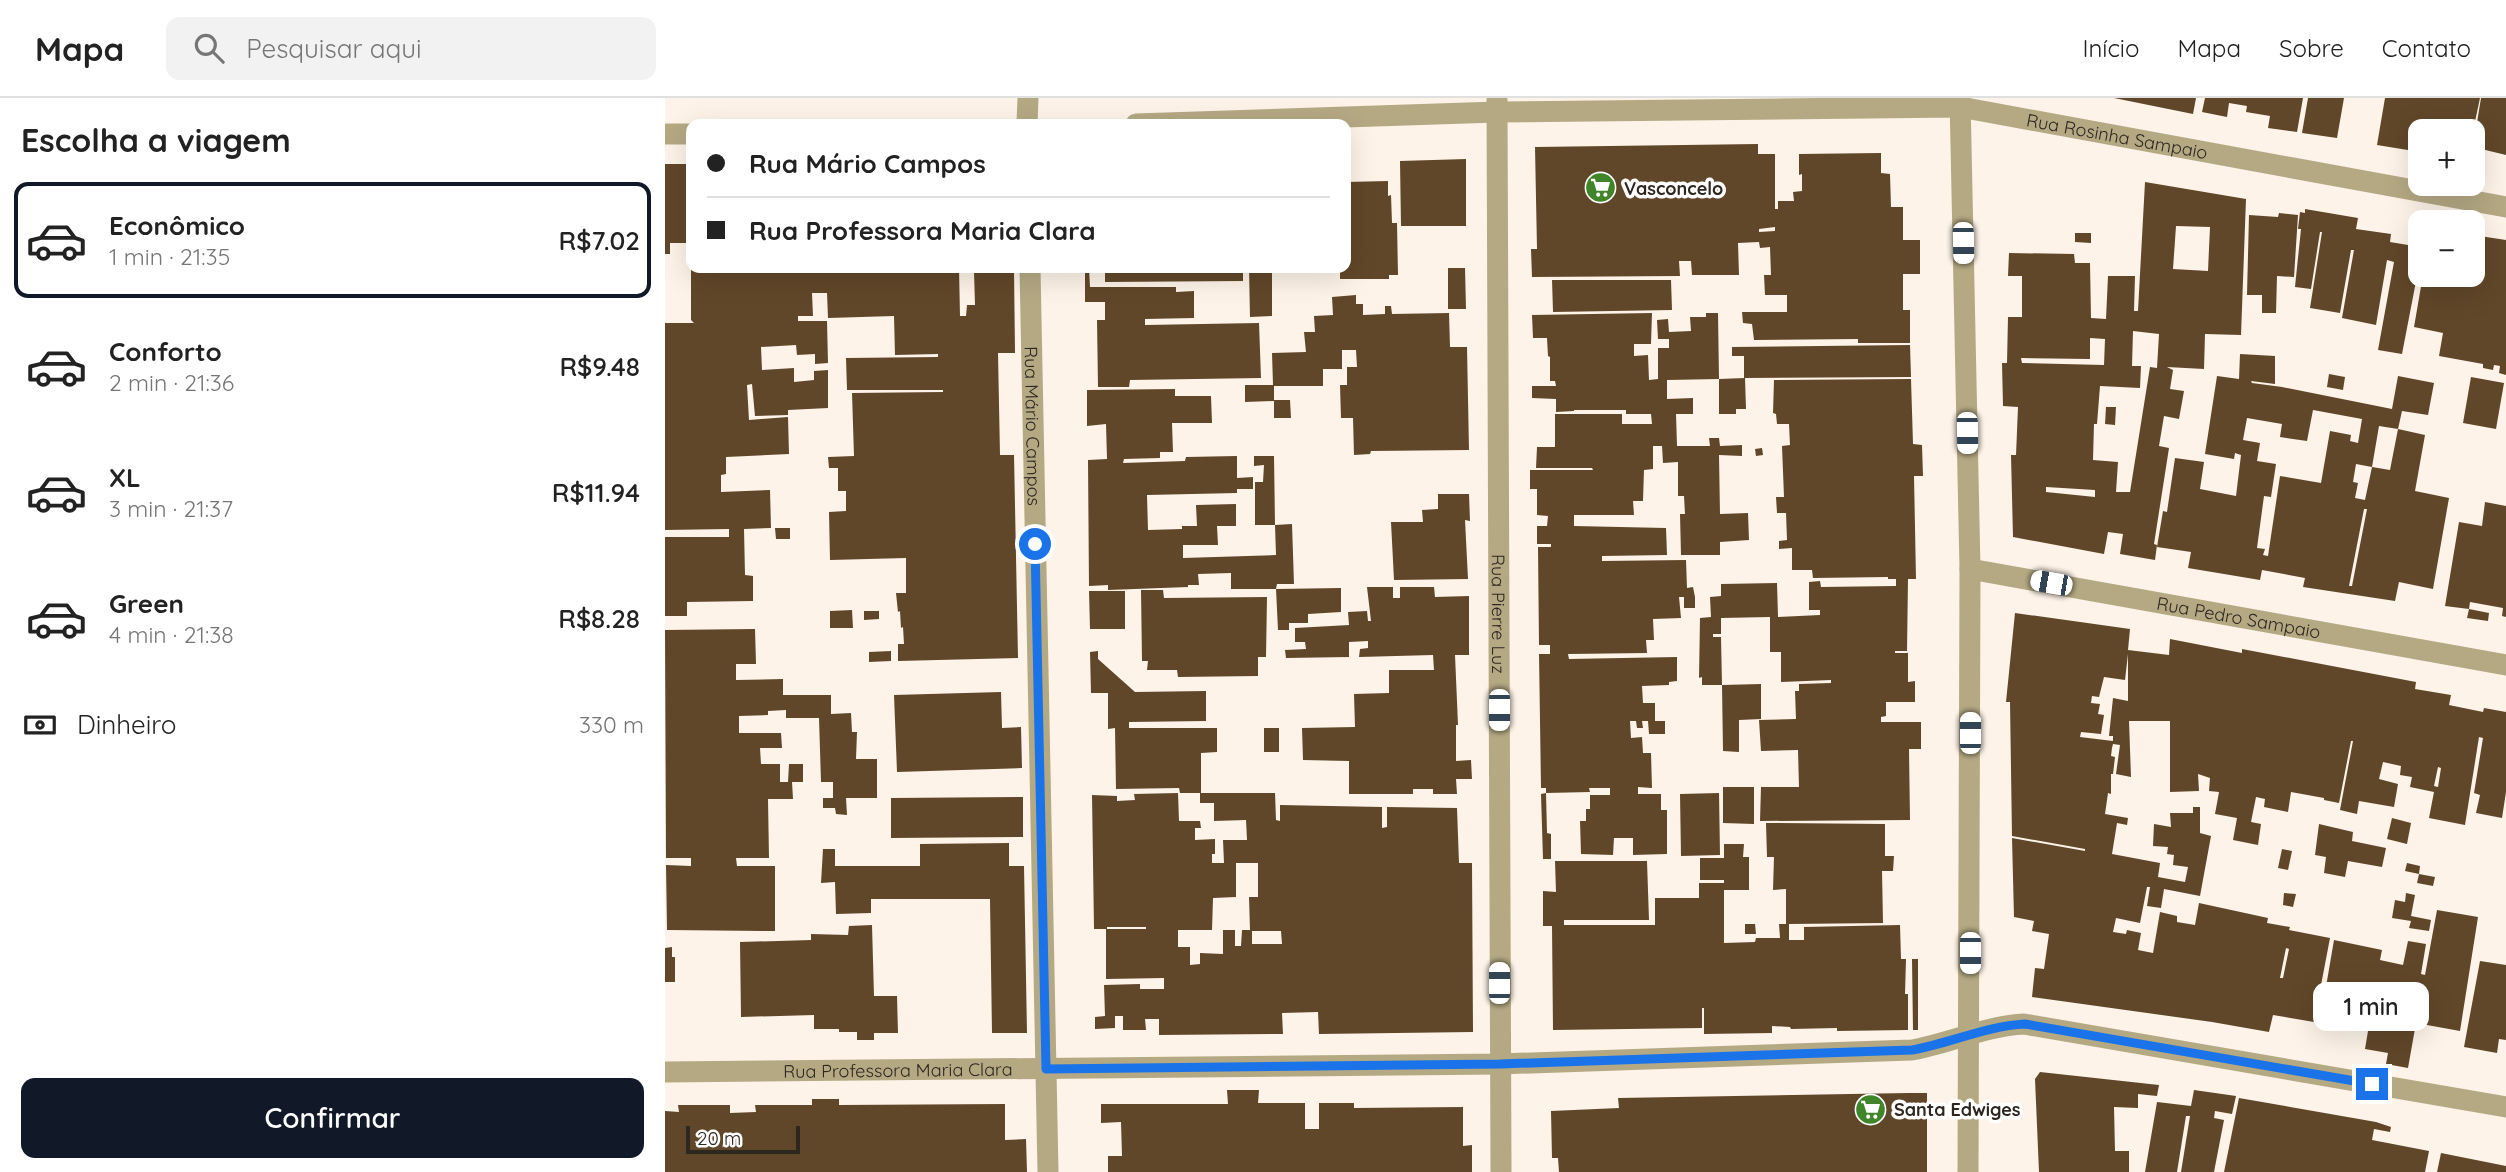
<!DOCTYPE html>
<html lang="pt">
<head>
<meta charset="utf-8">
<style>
	body { margin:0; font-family:Quicksand,sans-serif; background:#f2f2f2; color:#222; height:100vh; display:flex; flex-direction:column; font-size:26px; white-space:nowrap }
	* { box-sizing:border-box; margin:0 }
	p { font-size:23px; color:#767676 }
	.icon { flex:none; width:38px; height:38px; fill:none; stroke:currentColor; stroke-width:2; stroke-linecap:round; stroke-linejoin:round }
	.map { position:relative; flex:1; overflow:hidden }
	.panel { display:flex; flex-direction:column; background:#fff; width:665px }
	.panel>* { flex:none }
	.top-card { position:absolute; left:21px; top:21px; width:665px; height:154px; border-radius:14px; box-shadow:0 7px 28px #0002; display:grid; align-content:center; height:154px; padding:0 21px; background:#fff }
	.controls { position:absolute; left:1743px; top:21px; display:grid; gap:14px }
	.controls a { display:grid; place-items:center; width:77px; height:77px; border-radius:14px; background:#fff; box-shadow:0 7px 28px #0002; font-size:35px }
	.scale { position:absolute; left:21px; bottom:18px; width:114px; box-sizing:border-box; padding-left:7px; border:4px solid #2d2720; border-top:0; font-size:19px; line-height:24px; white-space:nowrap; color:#2d2720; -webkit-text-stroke:5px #fff; paint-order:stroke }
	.end { position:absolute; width:32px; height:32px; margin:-16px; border:9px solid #1a73e8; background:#fff; box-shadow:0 0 0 4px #fff }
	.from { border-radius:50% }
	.bubble { position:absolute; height:49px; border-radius:14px; background:#fff; box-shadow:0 7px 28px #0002; font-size:23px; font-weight:600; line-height:49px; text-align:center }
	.car { position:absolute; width:21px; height:42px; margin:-21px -10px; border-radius:9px; box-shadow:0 0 5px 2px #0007; background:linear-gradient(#fff 24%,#345 0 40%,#fff 0 76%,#345 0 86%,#fff 0) }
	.top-card b { display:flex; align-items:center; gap:24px; height:66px; font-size:26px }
	.top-card b+b { border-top:2px solid #e0e0e0 }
	.top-card i { width:18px; height:18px; background:#222 }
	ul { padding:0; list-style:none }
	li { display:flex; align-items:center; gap:21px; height:116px; margin:0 14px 10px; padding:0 7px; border:4px solid transparent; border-radius:14px }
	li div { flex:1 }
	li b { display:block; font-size:26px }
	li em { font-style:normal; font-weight:600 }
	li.selected { border-color:#111827 }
	li>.icon { width:63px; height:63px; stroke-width:1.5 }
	h2 { padding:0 21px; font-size:32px; line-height:84px }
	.pay { display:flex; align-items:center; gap:18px; height:77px; padding:0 21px; font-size:26px }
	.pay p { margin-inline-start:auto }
	.action { display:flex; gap:14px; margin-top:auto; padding:14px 21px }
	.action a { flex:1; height:80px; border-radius:14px; background:#111827; color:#fff; font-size:28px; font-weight:600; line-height:80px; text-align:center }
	header { display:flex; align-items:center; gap:42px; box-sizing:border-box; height:98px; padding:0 35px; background:#fff; border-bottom:2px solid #e0e0e0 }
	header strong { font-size:33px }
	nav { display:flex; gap:38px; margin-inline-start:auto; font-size:24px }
	.search { width:490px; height:63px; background:#f2f2f2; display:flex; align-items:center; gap:18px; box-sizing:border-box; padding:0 24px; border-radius:14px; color:#767676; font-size:26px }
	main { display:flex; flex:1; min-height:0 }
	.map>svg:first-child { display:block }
</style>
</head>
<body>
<header>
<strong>Mapa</strong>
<div class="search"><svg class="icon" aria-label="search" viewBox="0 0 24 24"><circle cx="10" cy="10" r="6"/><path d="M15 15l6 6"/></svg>Pesquisar aqui</div>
<nav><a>Início</a><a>Mapa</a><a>Sobre</a><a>Contato</a></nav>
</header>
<main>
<section class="panel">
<h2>Escolha a viagem</h2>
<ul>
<li class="selected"><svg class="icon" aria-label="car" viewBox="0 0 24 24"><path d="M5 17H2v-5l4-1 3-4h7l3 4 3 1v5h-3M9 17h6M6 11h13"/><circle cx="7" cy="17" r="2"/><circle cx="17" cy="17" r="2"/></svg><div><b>Econômico</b><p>1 min · 21:35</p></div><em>R$7.02</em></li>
<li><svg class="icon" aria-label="car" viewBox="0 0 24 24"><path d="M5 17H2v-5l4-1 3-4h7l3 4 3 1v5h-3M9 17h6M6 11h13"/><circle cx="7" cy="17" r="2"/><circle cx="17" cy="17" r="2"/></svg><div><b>Conforto</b><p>2 min · 21:36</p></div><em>R$9.48</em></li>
<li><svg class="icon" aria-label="car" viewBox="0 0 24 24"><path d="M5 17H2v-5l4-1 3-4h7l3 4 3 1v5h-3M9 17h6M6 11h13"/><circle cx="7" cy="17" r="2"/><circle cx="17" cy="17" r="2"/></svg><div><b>XL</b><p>3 min · 21:37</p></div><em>R$11.94</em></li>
<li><svg class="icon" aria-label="car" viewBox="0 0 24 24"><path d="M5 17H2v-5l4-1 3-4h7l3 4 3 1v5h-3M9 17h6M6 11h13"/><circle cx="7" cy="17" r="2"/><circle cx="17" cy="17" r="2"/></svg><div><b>Green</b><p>4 min · 21:38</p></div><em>R$8.28</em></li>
</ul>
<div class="pay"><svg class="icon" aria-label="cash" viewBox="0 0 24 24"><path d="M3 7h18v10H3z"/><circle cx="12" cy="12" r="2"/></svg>Dinheiro<p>330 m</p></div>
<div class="action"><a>Confirmar</a></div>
</section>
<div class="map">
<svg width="1841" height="1074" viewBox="0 0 1841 1074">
	<rect width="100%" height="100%" fill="#fdf3e8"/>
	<!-- building -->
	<g fill="#614729" fill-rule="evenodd">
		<polygon points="1449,0 1531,0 1528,16"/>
		<polygon points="1540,0 1638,0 1632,34 1603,30 1605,18 1581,14 1582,8 1564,5 1562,19 1537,14"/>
		<polygon points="1643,0 1679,0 1672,40 1637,35"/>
		<polygon points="1720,0 1815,0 1808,33 1755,33 1755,54 1712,47"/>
		<polygon points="1816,0 1841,0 1841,57 1808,49"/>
		<path d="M1093,46V56H1110V111H1113V103H1129L1128,94L1137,93V76L1134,77V56L1216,55V75L1225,76L1226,109H1238V142H1255V176H1238V212H1245V245H1193V241L1089,242L1087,226L1078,225L1077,214H1122V197H1100L1099,177H1106L1105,149L1095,150L1094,144L1073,145L1074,177H1027L1026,163H1014L1015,178L867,179L866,151H872L870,49ZM1110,129V133L1094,134V131Z"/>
		<polygon points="801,61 801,128 736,128 735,63"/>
		<polygon points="0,66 26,66 26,145 5,145 5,156 0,156"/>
		<polygon points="723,83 723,98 726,97 727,125 732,125 733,177 724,177 724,181 675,181 675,170 681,170 681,84"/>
		<path d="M1480,84L1581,101L1576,237L1540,236L1539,271L1502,269L1508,272L1505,291L1519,293L1514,321L1499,318L1494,348L1504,350L1489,446L1492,447L1490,462L1455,456L1458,436L1443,434L1439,456L1348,439L1346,357H1351L1353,309L1338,308L1337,265H1342L1343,219H1357V178H1343L1344,155L1409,156L1410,165H1425L1426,220L1441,221L1443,178H1470L1469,213H1473ZM1511,128L1545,129L1543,173L1508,171ZM1468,233L1494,236L1492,270L1485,269L1465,394H1451L1453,364L1428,362L1429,326H1432L1435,288L1475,290L1476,268H1467ZM1425,240L1440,241L1439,267L1357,265L1356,260L1425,261ZM1381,389L1430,392V399L1381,394Z"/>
		<polygon points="1640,111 1693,120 1691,131 1726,136 1725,144 1755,149 1755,173 1753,173 1737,256 1713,252 1729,164 1722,162 1711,227 1677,220 1689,152 1686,152 1675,215 1645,210 1657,134 1655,134 1646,191 1630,189 1636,131 1633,131 1635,114 1640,115"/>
		<polygon points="1614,115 1633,117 1629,179 1612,178 1611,215 1597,215 1597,197 1582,197 1584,117 1613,119"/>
		<polygon points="1410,135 1426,135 1426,145 1410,144"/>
		<polygon points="1808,137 1841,142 1841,277 1834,275 1835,268 1829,267 1828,272 1818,270 1818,266 1774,258 1778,235 1749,229 1758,177 1808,177"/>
		<polygon points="26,170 294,170 295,218 301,218 302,207 310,207 309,173 349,172 350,255 333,255 335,357 349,357 353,560 233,563 233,546 239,546 238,529 236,530 235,513 233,514 231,495 241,495 241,460 165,462 164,414 181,413 181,393 173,393 173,370 164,370 163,359 189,358 187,295 278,294 278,292 182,292 181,260 273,259 273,256 230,257 229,218 163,220 162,195 147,195 148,218 133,218 133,223 162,223 163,265 150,266 150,256 132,257 131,247 96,249 97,272 129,270 129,284 149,282 149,273 163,272 163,310 123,312 123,317 90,318 87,286 82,287 84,322 123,319 124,356 61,359 61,376 56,377 56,394 105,392 106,430 79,431 80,477 88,478 88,503 22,504 22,518 0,518 0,439 64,439 64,431 0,432 0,225 29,225 26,222"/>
		<polygon points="420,170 424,170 425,189 511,189 511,194 529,193 529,220 480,221 480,227 594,225 596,280 465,282 464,289 433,289 432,222 440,222 440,204 420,204"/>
		<polygon points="440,170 578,170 578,183 440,184"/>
		<polygon points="584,170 607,170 607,218 585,219"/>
		<polygon points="783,170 800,170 801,211 783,211"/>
		<polygon points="887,182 1006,182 1007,212 888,214"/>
		<polygon points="691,197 691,206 698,206 698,217 720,216 720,208 726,208 727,216 784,215 785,249 802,249 804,352 706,353 705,356 689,357 688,320 676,320 675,287 682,287 682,269 692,269 691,252 677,252 677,271 658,271 658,288 609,288 609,303 580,304 580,287 608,287 607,255 641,254 639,234 650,234 649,218 668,217 667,199"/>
		<polygon points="987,215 986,246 969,246 969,258 983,257 984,282 993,281 993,250 1004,250 1004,241 993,241 992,222 1003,221 1004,234 1026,233 1025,219 1041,219 1041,215 1053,215 1054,281 1080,280 1081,311 1071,311 1071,316 1054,316 1054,281 1002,282 1002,301 1028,300 1028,316 1011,316 1012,348 1045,348 1044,340 1054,340 1055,348 1077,347 1077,358 1054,357 1055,416 1083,415 1084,442 1055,444 1055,457 1016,457 1015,416 1020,416 1019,398 1013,398 1013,364 998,365 997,348 988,348 988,371 979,372 978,403 968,403 969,417 909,417 909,428 1001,430 1002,457 937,458 937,463 1021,462 1022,490 1028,489 1030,499 1030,510 1019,510 1019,499 1014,499 1016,520 988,521 989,542 981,542 982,555 903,556 904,561 1012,559 1012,583 1004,584 1004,587 977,588 978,605 990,605 990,623 1000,623 1000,636 984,636 983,623 977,623 978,630 972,630 971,623 965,623 966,640 977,639 978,655 986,655 987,690 973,689 973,696 996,696 996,712 1002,712 1002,756 968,757 968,740 949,740 948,757 916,756 915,723 921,723 921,711 925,711 925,697 945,697 945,690 924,690 925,694 881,695 881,690 876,690 874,556 885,556 885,547 874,547 873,449 886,449 886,446 872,446 872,428 882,428 883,418 872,417 872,391 865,391 865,372 928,372 927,370 871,370 872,349 890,349 890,316 957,316 957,326 987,326 986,316 961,316 961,312 909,312 909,313 891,314 891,301 867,300 867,288 891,288 890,283 885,283 885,259 883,258 882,240 868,240 867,217"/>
		<polygon points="1245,247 1246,279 1079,280 1079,258 1067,258 1067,249"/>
		<path d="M1575,256L1610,258V286L1586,283L1587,285L1617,289L1727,311L1733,278L1769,285L1763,317L1737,313L1733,331L1760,337L1750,393L1784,400L1768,491L1734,484L1730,503L1638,489L1640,480L1597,472L1595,482L1523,470L1526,454L1492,449L1498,413L1502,414L1510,360L1539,364L1535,391L1571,398L1576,357L1570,355L1569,361L1540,356L1552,278L1574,281ZM1648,312L1697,321L1693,345L1685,343L1686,337L1665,333L1656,385L1615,378L1603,458L1598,457L1600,451L1592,450L1599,398L1606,399L1611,366L1592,363L1595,345L1578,342L1582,320L1617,326L1615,339L1642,343ZM1714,328L1733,331L1725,372L1707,369L1700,402L1690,400L1693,385L1688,384L1691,366L1707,369ZM1699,411H1702L1687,488H1684Z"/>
		<polygon points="1664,276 1680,279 1678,292 1662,289"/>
		<polygon points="1806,279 1839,285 1831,331 1798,325"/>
		<polygon points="1246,281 1248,346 1257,347 1258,378 1249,378 1251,481 1243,481 1242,553 1230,553 1230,555 1243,555 1243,584 1250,583 1250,604 1221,604 1221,618 1216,619 1216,624 1256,624 1256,651 1244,651 1245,722 1095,723 1096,689 1134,689 1133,652 1096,653 1094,622 1131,621 1130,593 1134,593 1134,586 1166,585 1166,582 1116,584 1116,554 1105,554 1105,519 1056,520 1056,536 1048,536 1048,539 1056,539 1057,587 1037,587 1037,579 1034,580 1035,520 1046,519 1045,499 1056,498 1056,486 1112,485 1113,519 1155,517 1155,512 1144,512 1144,484 1155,483 1156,489 1231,488 1231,481 1223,481 1223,479 1148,480 1147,472 1127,472 1127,450 1114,451 1114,443 1122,442 1121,415 1112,415 1111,399 1119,399 1117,348 1125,347 1124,326 1112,326 1111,316 1108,315 1109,282"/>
		<polygon points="510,291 510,298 546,298 547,325 507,325 508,354 495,354 495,360 459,361 458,365 520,363 521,359 572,358 572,380 588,379 588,391 572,391 572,395 482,397 483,432 517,431 517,428 532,428 531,407 571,406 571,428 552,428 553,447 518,447 518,460 611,457 610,427 627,426 629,486 612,486 611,491 566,491 566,475 533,476 534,487 523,487 523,489 443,492 443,487 424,488 423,362 442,361 441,326 422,328 422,292"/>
		<polygon points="609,302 625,302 626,320 609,320"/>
		<polygon points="1441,309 1451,309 1450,327 1440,326"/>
		<polygon points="1097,350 1098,357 1091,358 1090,351"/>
		<polygon points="589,358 609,358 610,427 590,427 590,384 598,384 599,367 589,368"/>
		<polygon points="773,396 804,396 805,423 800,422 803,481 729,482 726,424 758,424 757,412 773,411"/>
		<polygon points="1820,404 1841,408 1841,519 1837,518 1838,510 1805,504 1804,511 1780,508 1794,424 1817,428"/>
		<polygon points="110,430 125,430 125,441 111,441"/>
		<polygon points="702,489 728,489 728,500 735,500 735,489 769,489 770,499 804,498 804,557 790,557 793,627 791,627 791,663 806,662 807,681 791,681 792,696 768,696 768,691 748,691 748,696 684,696 684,663 638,662 637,630 690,629 689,596 724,595 724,572 769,572 768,557 694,559 695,551 703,550 703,543 684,544 684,559 621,560 620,552 641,551 640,544 630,544 630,530 684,527 683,514 702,513 703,523 706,523"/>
		<polygon points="676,490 676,514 643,516 643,525 624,525 624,532 613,532 611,491"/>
		<polygon points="476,492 498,492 499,500 602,499 601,559 593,559 593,578 513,579 512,572 482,572 483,563 477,563"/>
		<polygon points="424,493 460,493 460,531 425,531"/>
		<polygon points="1804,511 1824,515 1823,523 1802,520"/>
		<polygon points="187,512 188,530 165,530 165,513"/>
		<polygon points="199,513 214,513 214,521 199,522"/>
		<path d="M1350,515L1465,531L1463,552L1504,557L1505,541L1577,555V551L1751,584L1750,591L1786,597L1784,607L1818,614L1819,610L1841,614V694L1837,720L1811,715L1815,697L1809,695L1818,640L1814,639L1800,727L1764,720L1769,694L1745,689L1747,679L1735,677L1736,668L1718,664L1714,681L1733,686L1729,709L1694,703L1692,716L1675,712L1688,643H1686L1674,705L1659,702V700L1626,694L1623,714L1599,709L1600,701L1591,699L1586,724L1596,726L1593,747L1568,742L1572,720L1550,716L1554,694L1544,693L1545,680L1533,676L1534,693L1505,694V623H1464L1466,679L1451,676L1455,647L1448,646L1447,650L1446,658L1450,659L1448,676H1446V696L1443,695L1440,716L1463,720L1462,727L1452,725L1447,756L1495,765L1493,779L1520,784L1523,769L1508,767L1509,757L1502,756L1503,749L1488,748L1489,726L1506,729L1505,715H1528V709H1535V735L1546,738L1535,798L1499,791L1496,810L1482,808L1485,789H1482L1475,825L1451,820L1448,834L1461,836L1462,832L1476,835L1473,852L1488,855L1495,814L1512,818V824L1530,827L1534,805L1603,820L1602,825L1625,829L1624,832L1665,840L1649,924L1608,917L1604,934L1547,924L1367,899L1370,870L1379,871L1384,836L1367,833L1369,823L1349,819L1347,740L1420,753V751L1347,738L1345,604H1341ZM1463,556V603L1448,600L1444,638H1448V643L1415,639L1416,634L1436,636L1439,617L1433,616L1435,606L1426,605L1427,598L1434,599L1439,579L1460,582ZM1773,669L1776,670L1773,689L1769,688ZM1621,850L1624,851L1618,880H1615Z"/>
		<polygon points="90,531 91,566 71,566 71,582 118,581 118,597 166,597 166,616 186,615 187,634 192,634 191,661 212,661 212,700 181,700 182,717 171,716 170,710 158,710 158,700 168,700 168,684 156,684 154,620 121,620 121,612 103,613 103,617 74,618 74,635 116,635 117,650 95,650 96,666 115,666 115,684 123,684 124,666 138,666 138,684 127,684 128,701 103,701 104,760 71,760 72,768 110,768 110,833 2,832 1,767 26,768 26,760 1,760 0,532"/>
		<polygon points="226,553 226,563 204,564 204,554"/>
		<path d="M433,553V561L470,594L541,593V623L464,624V630H552V654L536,655V695H610L611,722L615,723V707L717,709V730L722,729V709L792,710L794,765H807L808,934L654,936L653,914L617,915L618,936L494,937V921H480L481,932H458V918H450V930L430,931V919L440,918L439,887L475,886V891H499V880L441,881V831H481V829H442V831H429L427,697L452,698V703L470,702L469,696L513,695L514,723H535L536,730H530V742L550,741V756H547V765H559L558,742H582L581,722L549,723V705H535V695H515L514,690L451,691L450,630L443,631V595H426L425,554ZM571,765H593V799H584L585,832H577L576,848H570V832H558V856L535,855V866L525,867V849H513V832H547L548,800L571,799ZM587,833H616L617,846H587Z"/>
		<polygon points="1096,586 1096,621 1074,622 1074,654 1058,653 1057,587"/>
		<polygon points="336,594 337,630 356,629 357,670 232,674 229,597"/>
		<rect x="599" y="630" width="15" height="24"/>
		<polygon points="1058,689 1089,689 1089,726 1058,725"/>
		<polygon points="881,695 882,735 886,736 886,761 878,761 876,696"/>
		<polygon points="1054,695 1055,757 1016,758 1015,696"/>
		<polygon points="358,699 358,739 226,740 226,700"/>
		<polygon points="1727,720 1746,725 1742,746 1722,741"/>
		<polygon points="1101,725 1220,726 1220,758 1229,758 1228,773 1217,773 1218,825 1124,826 1124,842 1139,842 1139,829 1235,827 1236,861 1241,861 1240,896 1243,896 1243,932 1172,933 1172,930 1126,931 1125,929 1107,928 1107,935 1039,936 1039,910 1037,910 1037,930 888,932 887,828 878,828 878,793 891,794 890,763 982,763 984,822 899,822 899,827 990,827 990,800 1034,800 1034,785 1059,785 1059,782 1035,782 1035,760 1059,760 1059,746 1079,746 1078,759 1084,759 1084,792 1059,792 1059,845 1090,844 1091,840 1115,840 1114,826 1121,826 1121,791 1108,792 1109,759 1102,759"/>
		<polygon points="1654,726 1688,734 1687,743 1721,750 1717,769 1683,763 1680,779 1659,775 1661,759 1650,757"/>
		<polygon points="344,745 344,768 359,768 362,935 327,935 325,801 206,801 206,815 171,816 170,784 156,785 158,751 170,751 170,768 255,768 255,746"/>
		<polygon points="1617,751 1627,753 1623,772 1613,770"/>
		<polygon points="1742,765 1755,768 1754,776 1770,779 1768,788 1752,785 1754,776 1740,773"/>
		<polygon points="1619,795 1631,796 1628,809 1618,807"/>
		<polygon points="1741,795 1750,797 1746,818 1766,822 1764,833 1744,830 1746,823 1727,820 1730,802 1740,804"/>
		<polygon points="1772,812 1813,819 1795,933 1751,925 1743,970 1721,966 1723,955 1700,951 1703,933 1655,924 1669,842 1717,852 1715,862 1738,867 1743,843 1761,846 1756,876 1760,877"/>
		<polygon points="1080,826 1090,826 1091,836 1080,836"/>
		<polygon points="207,827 209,898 232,898 233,935 209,935 209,942 192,942 192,934 174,934 174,931 149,931 149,917 76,919 75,844 146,842 146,836 183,837 184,828"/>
		<polygon points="7,849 7,859 10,859 10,884 0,884 0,850"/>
		<polygon points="1247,861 1253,861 1253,932 1248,932"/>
		<polygon points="1815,863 1841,867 1841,942 1834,941 1832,955 1799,949"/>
		<polygon points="1375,974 1494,987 1492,998 1473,996 1473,1010 1449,1009 1450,1053 1464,1053 1464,1074 1374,1074 1370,981"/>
		<polygon points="562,992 594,992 593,1005 640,1005 640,1031 654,1031 654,1005 689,1005 689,1010 798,1009 798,1048 807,1047 807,1074 443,1074 443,1058 457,1058 456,1024 436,1025 436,1006 563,1006"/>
		<polygon points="1529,992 1571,998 1567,1016 1550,1013 1549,1020 1559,1022 1549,1074 1516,1074 1525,1018 1521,1018 1512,1074 1480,1074 1492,1004 1526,1008"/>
		<polygon points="1243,995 1262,995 1262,1074 894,1074 893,1060 887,1060 886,1013 954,1010 953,1000"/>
		<polygon points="1574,1000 1711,1024 1726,1029 1725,1034 1709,1031 1707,1042 1764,1053 1760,1074 1559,1074"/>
		<polygon points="147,1001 174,1001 174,1007 340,1006 340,1042 361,1041 362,1074 0,1074 0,1013 14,1014 13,1007 65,1007 65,1015 91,1014 90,1007 147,1007"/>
		<polygon points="1776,1055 1841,1068 1841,1074 1772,1074"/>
	</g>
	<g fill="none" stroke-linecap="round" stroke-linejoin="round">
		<!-- minor -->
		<g stroke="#b5a984" stroke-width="21">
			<polyline points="1295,0 1305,471 1303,1074"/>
			<path id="s1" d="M832,2L836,1074"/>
			<polyline points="362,26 363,0"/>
			<path id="s2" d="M471,26L832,14L1295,9L1841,109"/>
			<polyline points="0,36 26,36"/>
			<path id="s3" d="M365,170L383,1074"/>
			<path id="s4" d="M1305,471L1841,567"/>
			<path id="s5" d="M0,974L835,966L1247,952C1285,945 1321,928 1359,926L1841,1009"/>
		</g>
	</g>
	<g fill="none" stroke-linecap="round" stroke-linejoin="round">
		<!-- route -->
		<path stroke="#1a73e8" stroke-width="9" d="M370,446L381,971L835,966L1247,952C1286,945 1321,928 1360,926L1707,986"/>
	</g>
	<!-- icons -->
	<defs>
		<symbol id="supermarket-disc" viewBox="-11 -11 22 22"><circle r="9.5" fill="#40852a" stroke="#fff"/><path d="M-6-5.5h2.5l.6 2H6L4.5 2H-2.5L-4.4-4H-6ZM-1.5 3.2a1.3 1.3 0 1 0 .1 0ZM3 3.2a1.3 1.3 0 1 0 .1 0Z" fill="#fff"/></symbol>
	</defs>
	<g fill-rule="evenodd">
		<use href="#supermarket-disc" x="918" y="72" width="35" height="35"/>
		<use href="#supermarket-disc" x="1188" y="994" width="35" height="35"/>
	</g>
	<g text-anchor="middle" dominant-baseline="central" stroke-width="7" stroke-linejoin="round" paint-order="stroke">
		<!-- street labels -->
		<g font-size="18" fill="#2d2720" stroke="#fff">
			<text stroke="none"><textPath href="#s2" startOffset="984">Rua Rosinha Sampaio</textPath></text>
			<text stroke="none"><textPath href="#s3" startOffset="158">Rua Mário Campos</textPath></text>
			<text stroke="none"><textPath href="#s1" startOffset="514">Rua Pierre Luz</textPath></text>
			<text stroke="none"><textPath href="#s4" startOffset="273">Rua Pedro Sampaio</textPath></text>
			<text stroke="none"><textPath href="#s5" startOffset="233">Rua Professora Maria Clara</textPath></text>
		</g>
		<!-- poi labels -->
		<g font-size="18" font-weight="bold" fill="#2d2720" stroke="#fff" text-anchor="start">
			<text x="959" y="90">Vasconcelo</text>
			<text x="1229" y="1011">Santa Edwiges</text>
		</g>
	</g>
</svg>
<div class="controls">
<a>+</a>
<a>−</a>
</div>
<div class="scale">20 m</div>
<i class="end from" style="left:370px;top:446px"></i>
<i class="end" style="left:1707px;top:986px"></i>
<div class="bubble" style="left:1648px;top:884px;width:116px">1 min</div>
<i class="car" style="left:1298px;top:145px;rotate:179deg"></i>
<i class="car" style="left:1302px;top:335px;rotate:179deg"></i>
<i class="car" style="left:1386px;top:485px;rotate:280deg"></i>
<i class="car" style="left:834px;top:612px;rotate:180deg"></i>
<i class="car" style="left:1305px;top:635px;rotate:0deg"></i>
<i class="car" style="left:1305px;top:855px;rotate:180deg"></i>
<i class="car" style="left:834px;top:885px;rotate:0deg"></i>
<div class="top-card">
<b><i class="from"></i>Rua Mário Campos</b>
<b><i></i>Rua Professora Maria Clara</b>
</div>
</div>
</main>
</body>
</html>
